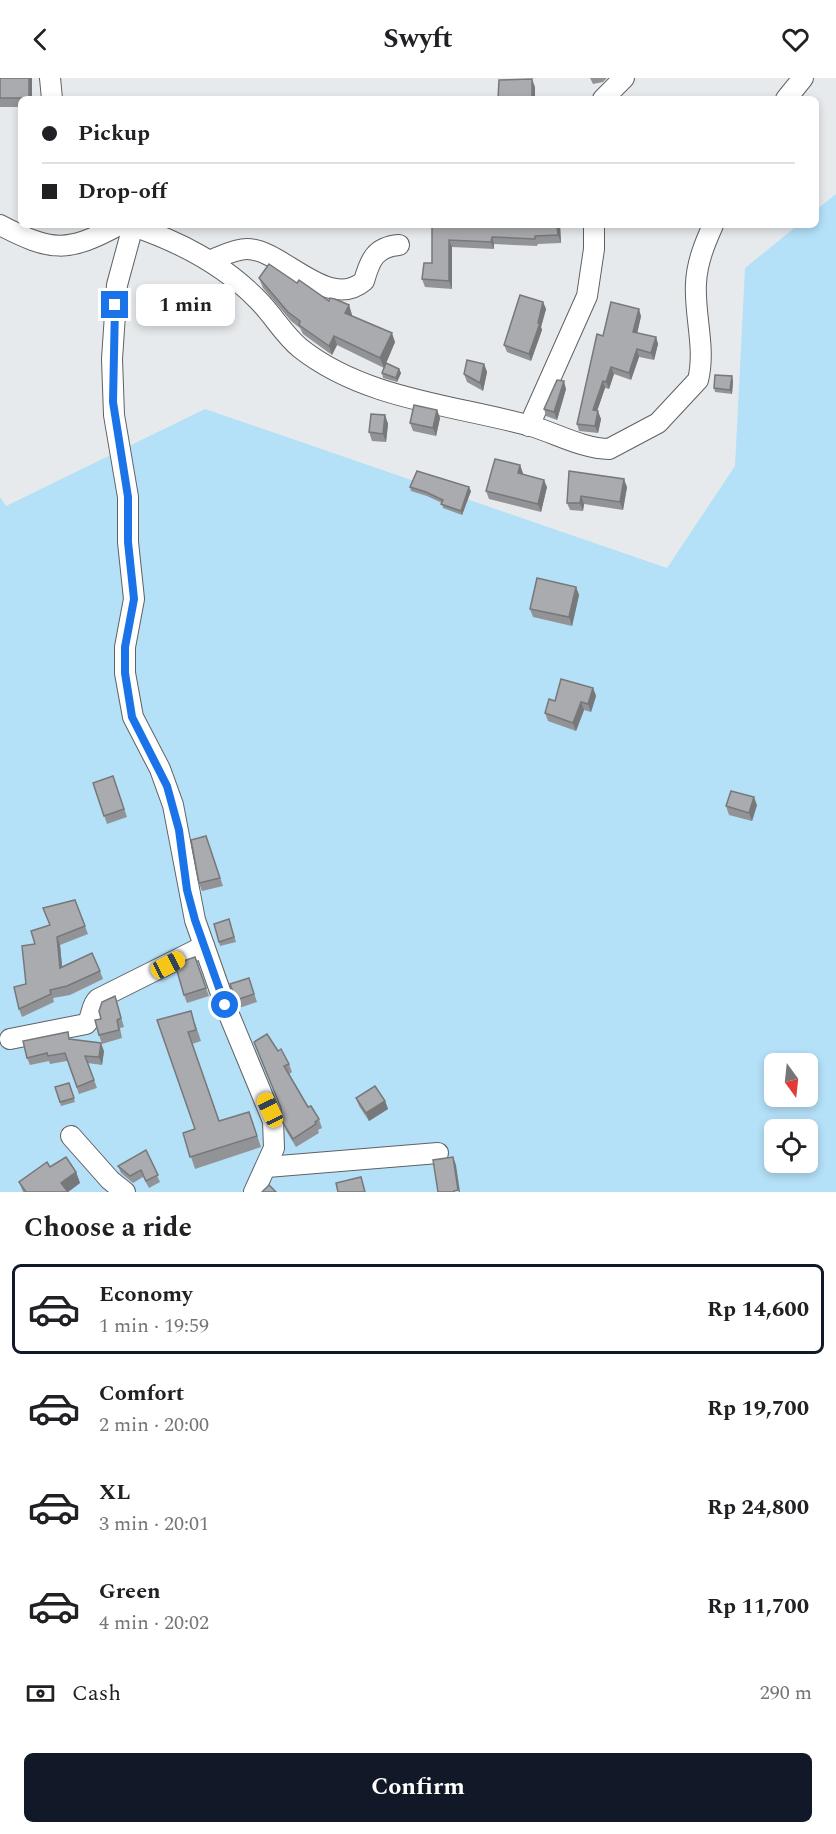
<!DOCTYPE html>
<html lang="en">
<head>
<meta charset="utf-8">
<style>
	body { margin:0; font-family:Spectral,serif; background:#f6f6f6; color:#202124; height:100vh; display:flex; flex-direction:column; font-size:22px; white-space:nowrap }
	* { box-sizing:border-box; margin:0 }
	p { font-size:20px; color:#757577 }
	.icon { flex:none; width:33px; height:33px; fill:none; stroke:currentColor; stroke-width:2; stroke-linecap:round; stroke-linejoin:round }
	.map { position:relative; height:1114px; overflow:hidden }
	.side { display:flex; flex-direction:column; background:#fff; flex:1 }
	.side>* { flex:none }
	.guide { position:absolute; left:18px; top:18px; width:801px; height:132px; border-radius:9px; box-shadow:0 3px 9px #0003; display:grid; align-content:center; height:132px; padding:0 24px; background:#fff }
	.needle { width:39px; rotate:165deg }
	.buttons { position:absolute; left:764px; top:975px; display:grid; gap:12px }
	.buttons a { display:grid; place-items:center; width:54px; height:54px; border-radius:9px; background:#fff; box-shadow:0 3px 9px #0003; font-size:30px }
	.end { position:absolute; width:27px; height:27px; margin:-14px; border:8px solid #1a73e8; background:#fff; box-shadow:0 0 0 3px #fff }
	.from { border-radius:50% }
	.bubble { position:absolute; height:42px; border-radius:9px; background:#fff; box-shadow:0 3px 9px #0003; font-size:20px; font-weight:700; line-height:42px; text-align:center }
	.car { position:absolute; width:18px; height:36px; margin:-18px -9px; border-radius:8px; box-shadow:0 0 4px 2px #0007; background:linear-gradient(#f5c518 24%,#345 0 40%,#f5c518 0 76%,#345 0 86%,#f5c518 0) }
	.guide b { display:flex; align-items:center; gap:21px; height:57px; font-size:22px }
	.guide b+b { border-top:2px solid #e0e0e0 }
	.guide i { width:15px; height:15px; background:#202124 }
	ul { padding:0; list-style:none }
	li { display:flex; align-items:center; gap:18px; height:90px; margin:0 12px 9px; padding:0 12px; border:3px solid transparent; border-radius:9px }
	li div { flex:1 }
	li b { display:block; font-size:22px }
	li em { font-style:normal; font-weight:700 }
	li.current { border-color:#111827 }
	li>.icon { width:54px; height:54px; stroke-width:1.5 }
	h2 { padding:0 24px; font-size:27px; line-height:72px }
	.pay { display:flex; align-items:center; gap:15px; height:66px; padding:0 24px; font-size:22px }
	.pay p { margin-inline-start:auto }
	.button { display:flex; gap:12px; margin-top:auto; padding:12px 24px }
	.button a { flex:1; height:69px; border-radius:9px; background:#111827; color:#fff; font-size:24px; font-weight:700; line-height:69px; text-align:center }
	header { display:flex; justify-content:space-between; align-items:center; height:78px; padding:0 24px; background:#fff; font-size:27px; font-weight:700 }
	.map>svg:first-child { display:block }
</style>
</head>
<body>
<header><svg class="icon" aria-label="back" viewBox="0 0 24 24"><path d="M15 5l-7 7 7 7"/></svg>Swyft<svg class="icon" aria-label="heart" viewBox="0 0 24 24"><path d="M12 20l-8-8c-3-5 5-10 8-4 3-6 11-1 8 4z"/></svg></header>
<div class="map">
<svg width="836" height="1114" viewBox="0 0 836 1114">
	<rect width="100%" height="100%" fill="#e7eaec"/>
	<!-- green -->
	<path fill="#b4e0f8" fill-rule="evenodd" d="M836,116V1114H0V419L6,428L205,331L667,490L735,388L745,190L798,147H816V132ZM774,986H807V1018H774ZM774,1052H807V1084H774Z"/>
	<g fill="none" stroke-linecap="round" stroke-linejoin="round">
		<defs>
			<g id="minor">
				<polyline points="50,0 52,21"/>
				<polyline points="603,21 624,0"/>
				<polyline points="786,21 803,0"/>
				<path d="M0,147C52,174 67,175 119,147"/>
				<path d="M130,147C178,163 222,185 258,222C273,237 284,257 300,270C364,321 454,327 531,348C555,355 584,371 609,371L658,345L698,302C706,270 694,237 696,205C697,184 705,165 713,147"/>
				<polyline points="133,148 117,207 112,281 114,337 128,419 128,464 134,521 125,569 125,595 133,639 160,691 173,727 195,842 225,927 273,1043 274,1070 254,1114"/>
				<path d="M211,182C222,178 235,171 247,171C282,171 328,234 364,203C370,182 375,169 399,167"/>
				<polyline points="529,348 587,218 594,171 594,147"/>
				<path d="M10,961L86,946C93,939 90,928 98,921L204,868"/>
				<polyline points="71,1058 110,1102 125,1114"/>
				<polyline points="267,1089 438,1075"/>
			</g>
		</defs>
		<!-- minor casing -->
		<use href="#minor" stroke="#5f6163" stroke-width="22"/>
		<!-- minor -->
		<use href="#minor" stroke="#fff" stroke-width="20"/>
	</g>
	<!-- wall -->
	<g fill="#929396">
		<polygon points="0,0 32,0 32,21 21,21 21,29 0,29"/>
		<polygon points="590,0 607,0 603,4 593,6"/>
		<polygon points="432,147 560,147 561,165 538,166 537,168 494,166 494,171 452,169 452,211 425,209 422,201 432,185"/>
		<polygon points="259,200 297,205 329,223 349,227 352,237 352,238 395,264 384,290 337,267 332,277 303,256 300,250 291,243 263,210"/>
		<polygon points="543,224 546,231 541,249 542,252 531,283 507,274 504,267"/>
		<polygon points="641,238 637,255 656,259 658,266 654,282 639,279 631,302 614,296 609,311 605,310 597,333 601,341 598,355 579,353 577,346 603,258"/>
		<polygon points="484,286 487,294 483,313 467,304 464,296"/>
		<polygon points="399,291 401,295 397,304 383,300 382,295"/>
		<polygon points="733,303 732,316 715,314 714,310"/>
		<polygon points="566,311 557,342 546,338 544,331"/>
		<polygon points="437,332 440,340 436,358 413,353 410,345"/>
		<polygon points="385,337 388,346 386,364 372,363 369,354"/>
		<polygon points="520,387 523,396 547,409 541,434 489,421 486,413"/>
		<polygon points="569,393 627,409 623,432 584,426 583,433 570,432 567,425"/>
		<polygon points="410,409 471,413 462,437 443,430 442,425 427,418 411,413"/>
		<polygon points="576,509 579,517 572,548 533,539 530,531"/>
		<polygon points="593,610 596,618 591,634 584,632 576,653 548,643 545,635 555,623"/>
		<polygon points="113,698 127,739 107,746 93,705"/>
		<polygon points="757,727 752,743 729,737 726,728"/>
		<polygon points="206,758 223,808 202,813 199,805"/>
		<polygon points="75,822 88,856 60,867 62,889 100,893 103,901 70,917 53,920 54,924 22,939 19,931 26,906 35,866 50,847"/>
		<polygon points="229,841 236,864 220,868 214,846"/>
		<polygon points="195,879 209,918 187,925 184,917"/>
		<polygon points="249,900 257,924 239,930 230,906"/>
		<polygon points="115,918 124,949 120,950 122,960 102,966 99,957 101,941"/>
		<polygon points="157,942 195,945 201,963 192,966 219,1043 249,1034 261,1069 195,1091 183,1055 195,1051"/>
		<polygon points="71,961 104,973 102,987 88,985 97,1010 79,1016 67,983 50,986 49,983 30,987 27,980"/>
		<polygon points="278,973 289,986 292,994 289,996 308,1029 319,1041 322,1050 318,1052 319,1055 296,1069 285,1051 282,1043"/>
		<polygon points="69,1005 75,1024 61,1028 55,1009"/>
		<polygon points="356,1020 385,1023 388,1031 369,1043 359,1028"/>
		<polygon points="146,1072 160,1104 149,1110 143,1099 133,1105 121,1095 118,1088"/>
		<polygon points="50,1089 76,1094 80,1105 68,1114 23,1114 19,1104"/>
	</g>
	<!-- shaded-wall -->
	<g fill="#77787a">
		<rect x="29" y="0" width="3" height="21"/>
		<polygon points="532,1 535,9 535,21 532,21"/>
		<polygon points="557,147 560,147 561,165 558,157"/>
		<polygon points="492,159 494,166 494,171 491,164"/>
		<polygon points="449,162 452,169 452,211 449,203"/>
		<polygon points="543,224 546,231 541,249 542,252 531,283 529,276"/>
		<polygon points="349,227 352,237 348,245 345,235"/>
		<polygon points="639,231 641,238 636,261 633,254"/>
		<polygon points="392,255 395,264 384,290 380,280"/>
		<polygon points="334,258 337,267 332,277 329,268"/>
		<polygon points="656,259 658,266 654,282 651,275"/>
		<polygon points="637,271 639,279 631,302 629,295"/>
		<polygon points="484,286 487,294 483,313 480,305"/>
		<polygon points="611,289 614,296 609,311 606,304"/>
		<polygon points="399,291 401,295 397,304 396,300"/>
		<polygon points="732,298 733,303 732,316 730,312"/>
		<polygon points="564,303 566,311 557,342 554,334"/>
		<polygon points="603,303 605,310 595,339 593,332"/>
		<polygon points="437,332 440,340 436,358 433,350"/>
		<polygon points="598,333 601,341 598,355 595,348"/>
		<polygon points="385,337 388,346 386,364 383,356"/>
		<polygon points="520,387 523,395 521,403 518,395"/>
		<polygon points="624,401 627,409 623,432 620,424"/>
		<polygon points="544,402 547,409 541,434 538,426"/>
		<polygon points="469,409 471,413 462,437 461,433"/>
		<polygon points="581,418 584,426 583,433 580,425"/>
		<polygon points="576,509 579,517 572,548 569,539"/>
		<polygon points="593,610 596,618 591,634 588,626"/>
		<polygon points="581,624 584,632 576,653 573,645"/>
		<polygon points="754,719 757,727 752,743 749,735"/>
		<polygon points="57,859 60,867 63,898 60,890"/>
		<polygon points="101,965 104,973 102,987 99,979"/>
		<polygon points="385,1023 388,1031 369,1043 366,1035"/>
		<polygon points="453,1079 456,1087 460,1114 459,1114 458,1112"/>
		<polygon points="76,1094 80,1105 68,1114 61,1105"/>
	</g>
	<!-- building -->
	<g fill="#aaabae" stroke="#77787a" stroke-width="1.5">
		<rect x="0" y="0" width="29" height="20"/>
		<polygon points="532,1 532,21 498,21 499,2"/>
		<polygon points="432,147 557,147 558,157 535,158 535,161 492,159 491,164 449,162 449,203 422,201 424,185 432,185"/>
		<polygon points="269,186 297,205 299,202 329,223 330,220 335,221 349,227 345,235 392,255 380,280 334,258 329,268 299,247 300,243 288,234 259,200"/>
		<polygon points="520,217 543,224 538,245 540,245 529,276 504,267"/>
		<polygon points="611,224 639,231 633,254 656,259 651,275 637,271 629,295 611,289 606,304 603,303 593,332 598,333 595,348 577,346 597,256 603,258"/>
		<polygon points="467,282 484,286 480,305 464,296"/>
		<polygon points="386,285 399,291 396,300 382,295"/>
		<polygon points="715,297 732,298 730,312 714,310"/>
		<polygon points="557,302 564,303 554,334 544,331"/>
		<polygon points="414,327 437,332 433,350 410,345"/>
		<polygon points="371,336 385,337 383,356 369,354"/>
		<polygon points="495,381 520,387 518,395 544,402 538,426 486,413"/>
		<polygon points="417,393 469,409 461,433 441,426 443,422 426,414 410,409"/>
		<polygon points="569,393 624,401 620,424 581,418 580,425 567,425"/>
		<polygon points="537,500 576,509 569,539 530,531"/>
		<polygon points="561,601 593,610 588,626 581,624 573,645 545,635 549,621 555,623"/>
		<polygon points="113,698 124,731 104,738 93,705"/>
		<polygon points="731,713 754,719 749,735 726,728"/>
		<polygon points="206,758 220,800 199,805 191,762"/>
		<polygon points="75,822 85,848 57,859 60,890 92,875 100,893 67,908 50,912 51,916 19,931 14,909 26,906 22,868 35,866 31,853 50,847 43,830"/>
		<polygon points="229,841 234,859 219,864 214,846"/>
		<polygon points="195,879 206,910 184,917 175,886"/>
		<polygon points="249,900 254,916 236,922 230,906"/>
		<polygon points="115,918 121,940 117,942 119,952 99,957 95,942 101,941 99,933 102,924"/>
		<polygon points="191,933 196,952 188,954 219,1043 249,1034 257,1058 190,1079 183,1055 195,1051 157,942"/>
		<polygon points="68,954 69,961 101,965 99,979 85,978 94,1002 77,1009 65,975 48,978 47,975 27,980 23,963"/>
		<polygon points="267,956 278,973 281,971 289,986 284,988 308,1029 311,1028 319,1041 315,1044 316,1046 293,1061 282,1043 281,1030 254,964"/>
		<polygon points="69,1005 74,1020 60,1024 55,1009"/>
		<polygon points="375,1008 385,1023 366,1035 356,1020"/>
		<polygon points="146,1072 158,1097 146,1103 141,1092 130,1098 118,1088"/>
		<polygon points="66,1079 76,1094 61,1105 68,1114 26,1114 19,1104 47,1084 50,1089"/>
		<polygon points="453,1079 458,1112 454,1113 454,1114 438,1114 433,1082"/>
		<polygon points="361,1099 365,1114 338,1114 336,1105"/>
		<polygon points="269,1107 276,1114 262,1114"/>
	</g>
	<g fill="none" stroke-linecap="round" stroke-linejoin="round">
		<!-- route -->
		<polyline stroke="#1a73e8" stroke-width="8" points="115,227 113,324 128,419 128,464 134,521 125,569 125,595 132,639 167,708 179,752 187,812 195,842 225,927"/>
	</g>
</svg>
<div class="buttons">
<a><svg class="needle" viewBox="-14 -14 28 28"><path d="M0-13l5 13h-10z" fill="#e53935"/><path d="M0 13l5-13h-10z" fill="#757577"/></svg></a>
<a><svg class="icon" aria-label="locate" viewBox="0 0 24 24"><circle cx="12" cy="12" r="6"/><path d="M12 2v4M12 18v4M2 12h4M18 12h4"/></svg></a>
</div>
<i class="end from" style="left:225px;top:927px"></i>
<i class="end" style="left:115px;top:227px"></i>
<div class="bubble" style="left:136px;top:206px;width:99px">1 min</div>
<i class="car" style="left:168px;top:887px;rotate:62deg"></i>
<i class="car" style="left:270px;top:1032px;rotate:335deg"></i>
<div class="guide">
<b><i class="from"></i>Pickup</b>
<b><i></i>Drop-off</b>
</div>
</div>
<section class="side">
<h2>Choose a ride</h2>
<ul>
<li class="current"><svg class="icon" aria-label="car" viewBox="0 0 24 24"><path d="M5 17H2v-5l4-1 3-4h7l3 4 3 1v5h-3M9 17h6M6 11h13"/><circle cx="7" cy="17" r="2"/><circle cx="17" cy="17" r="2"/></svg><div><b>Economy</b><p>1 min · 19:59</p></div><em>Rp 14,600</em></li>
<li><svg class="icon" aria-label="car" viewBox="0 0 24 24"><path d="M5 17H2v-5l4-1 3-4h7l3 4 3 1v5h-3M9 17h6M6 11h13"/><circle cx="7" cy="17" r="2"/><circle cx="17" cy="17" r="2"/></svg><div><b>Comfort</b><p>2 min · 20:00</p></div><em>Rp 19,700</em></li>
<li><svg class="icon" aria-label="car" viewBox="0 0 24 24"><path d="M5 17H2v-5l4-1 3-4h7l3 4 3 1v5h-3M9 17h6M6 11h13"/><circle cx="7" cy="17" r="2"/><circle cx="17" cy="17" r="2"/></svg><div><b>XL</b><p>3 min · 20:01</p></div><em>Rp 24,800</em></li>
<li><svg class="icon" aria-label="car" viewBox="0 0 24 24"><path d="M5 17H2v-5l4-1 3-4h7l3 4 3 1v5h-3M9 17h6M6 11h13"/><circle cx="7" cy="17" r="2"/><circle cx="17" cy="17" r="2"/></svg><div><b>Green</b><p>4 min · 20:02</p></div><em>Rp 11,700</em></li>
</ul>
<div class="pay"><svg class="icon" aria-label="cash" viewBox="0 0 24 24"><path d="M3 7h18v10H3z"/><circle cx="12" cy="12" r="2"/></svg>Cash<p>290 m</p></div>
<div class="button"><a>Confirm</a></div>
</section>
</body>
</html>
